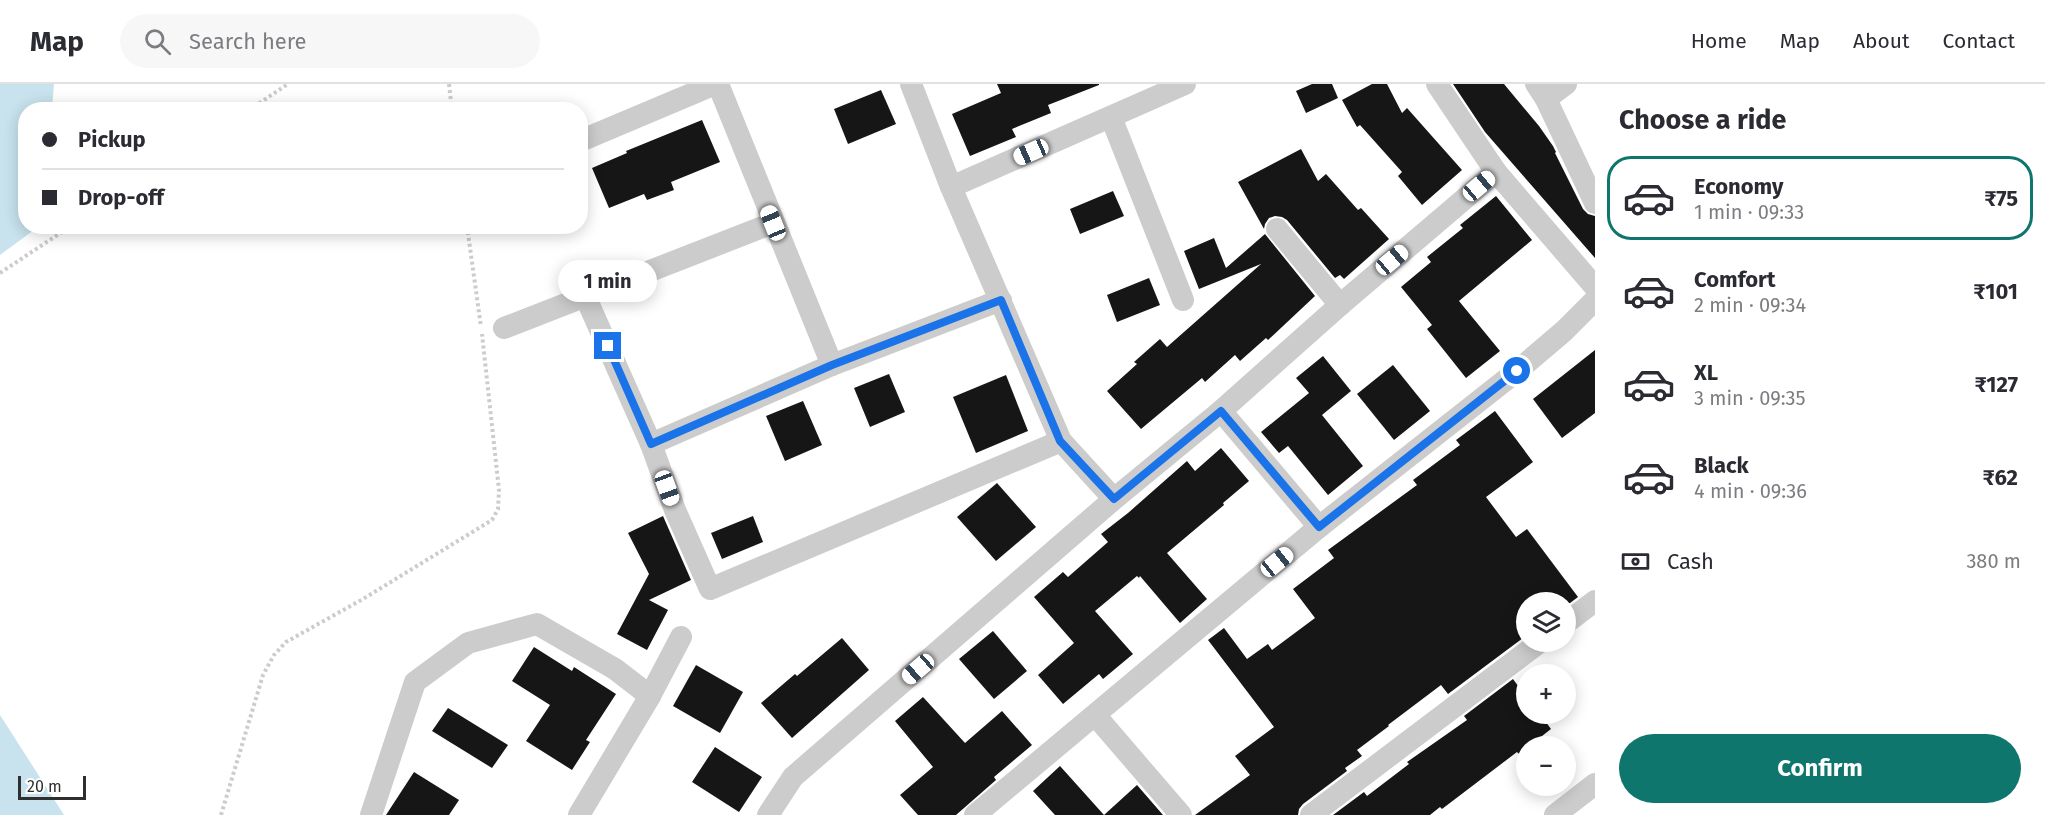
<!DOCTYPE html>
<html lang="en">
<head>
<meta charset="utf-8">
<style>
	body { margin:0; font-family:"Fira Sans",sans-serif; background:#f7f7f7; color:#2b2b33; height:100vh; display:flex; flex-direction:column; font-size:22px; white-space:nowrap }
	* { box-sizing:border-box; margin:0 }
	p { font-size:20px; color:#7c7c81 }
	.icon { flex:none; width:33px; height:33px; fill:none; stroke:currentColor; stroke-width:2; stroke-linecap:round; stroke-linejoin:round }
	.map { position:relative; flex:1; overflow:hidden }
	.side { display:flex; flex-direction:column; background:#fff; width:450px }
	.side>* { flex:none }
	.top-card { position:absolute; left:18px; top:18px; width:570px; height:132px; border-radius:24px; box-shadow:0 3px 15px #0003; display:grid; align-content:center; height:132px; padding:0 24px; background:#fff }
	.fabs { position:absolute; left:1516px; top:508px; display:grid; gap:12px }
	.fabs a { display:grid; place-items:center; width:60px; height:60px; border-radius:50%; background:#fff; box-shadow:0 3px 15px #0003; font-size:30px }
	.scale { position:absolute; left:18px; bottom:15px; width:68px; box-sizing:border-box; padding-left:6px; border:3px solid #2f2f2f; border-top:0; font-size:16px; line-height:21px; white-space:nowrap; color:#2f2f2f; -webkit-text-stroke:4px #fff; paint-order:stroke }
	.end { position:absolute; width:27px; height:27px; margin:-14px; border:8px solid #1a73e8; background:#fff; box-shadow:0 0 0 3px #fff }
	.from { border-radius:50% }
	.bubble { position:absolute; height:42px; border-radius:21px; background:#fff; box-shadow:0 3px 15px #0003; font-size:20px; font-weight:700; line-height:42px; text-align:center }
	.car { position:absolute; width:18px; height:36px; margin:-18px -9px; border-radius:8px; box-shadow:0 0 4px 2px #0007; background:linear-gradient(#fff 24%,#345 0 40%,#fff 0 76%,#345 0 86%,#fff 0) }
	.top-card b { display:flex; align-items:center; gap:21px; height:57px; font-size:22px }
	.top-card b+b { border-top:2px solid #e1e1e2 }
	.top-card i { width:15px; height:15px; background:#2b2b33 }
	ul { padding:0; list-style:none }
	li { display:flex; align-items:center; gap:18px; height:84px; margin:0 12px 9px; padding:0 12px; border:3px solid transparent; border-radius:24px }
	li div { flex:1 }
	li b { display:block; font-size:22px }
	li em { font-style:normal; font-weight:700 }
	li.on { border-color:#0f766e }
	li>.icon { width:54px; height:54px; stroke-width:1.5 }
	h2 { padding:0 24px; font-size:27px; line-height:72px }
	.pay { display:flex; align-items:center; gap:15px; height:66px; padding:0 24px; font-size:22px }
	.pay p { margin-inline-start:auto }
	.action { display:flex; gap:12px; margin-top:auto; padding:12px 24px }
	.action a { flex:1; height:69px; border-radius:36px; background:#0f766e; color:#fff; font-size:24px; font-weight:700; line-height:69px; text-align:center }
	header { display:flex; align-items:center; gap:36px; box-sizing:border-box; height:84px; padding:0 30px; background:#fff; border-bottom:2px solid #e1e1e2 }
	header strong { font-size:28px }
	nav { display:flex; gap:33px; margin-inline-start:auto; font-size:21px }
	.search { width:420px; height:54px; background:#f7f7f7; display:flex; align-items:center; gap:15px; box-sizing:border-box; padding:0 21px; border-radius:33px; color:#7c7c81; font-size:22px }
	main { display:flex; flex:1; min-height:0 }
	.map>svg:first-child { display:block }
</style>
</head>
<body>
<header>
<strong>Map</strong>
<div class="search"><svg class="icon" aria-label="search" viewBox="0 0 24 24"><circle cx="10" cy="10" r="6"/><path d="M15 15l6 6"/></svg>Search here</div>
<nav><a>Home</a><a>Map</a><a>About</a><a>Contact</a></nav>
</header>
<main>
<div class="map">
<svg width="1595" height="731" viewBox="0 0 1595 731">
	<rect width="100%" height="100%" fill="#fff"/>
	<!-- water -->
	<g fill="#c8e3ee">
		<polygon points="0,0 54,0 52,25 26,26 26,142 38,143 0,171"/>
		<polygon points="0,631 64,731 0,731"/>
	</g>
	<!-- building -->
	<g fill="#161616">
		<polygon points="997,0 1099,0 1099,1 1048,21 1051,29 1012,45 1016,53 970,72 952,30 1001,9"/>
		<polygon points="1312,0 1332,0 1338,14 1306,29 1296,7"/>
		<polygon points="1372,0 1387,0 1402,29 1407,24 1462,86 1422,121 1398,92 1402,88 1360,41 1357,43 1342,16"/>
		<polygon points="1453,0 1504,0 1539,42 1553,62 1556,68 1555,69 1583,125 1588,130 1595,132 1595,174 1485,48"/>
		<polygon points="881,6 896,40 848,60 834,25"/>
		<polygon points="702,36 720,78 671,98 674,106 647,116 644,110 609,124 592,84 627,69 626,67"/>
		<polygon points="1301,65 1318,97 1326,90 1358,126 1361,124 1389,155 1344,195 1340,191 1335,194 1287,136 1282,133 1275,132 1269,134 1265,140 1264,145 1238,98"/>
		<polygon points="1113,107 1124,132 1080,150 1070,125"/>
		<polygon points="1496,112 1532,156 1459,217 1500,267 1466,294 1427,245 1432,241 1401,203 1431,178 1427,173 1463,144 1460,141"/>
		<polygon points="1265,150 1315,212 1268,256 1266,254 1240,277 1235,271 1205,298 1202,294 1141,345 1107,307 1137,280 1134,278 1160,255 1167,263 1261,180 1199,205 1184,167 1214,154 1226,184"/>
		<polygon points="1149,194 1160,221 1117,238 1107,211"/>
		<polygon points="1595,266 1595,329 1562,354 1533,315"/>
		<polygon points="1323,272 1351,307 1322,331 1363,382 1328,411 1288,362 1279,369 1261,348 1309,309 1296,294"/>
		<polygon points="1393,281 1430,327 1394,356 1357,310"/>
		<polygon points="889,290 905,328 870,343 854,304"/>
		<polygon points="1006,291 1028,347 976,369 953,313"/>
		<polygon points="803,317 822,361 785,377 766,332"/>
		<polygon points="1495,327 1533,378 1486,413 1516,453 1527,445 1578,513 1570,519 1527,519 1527,551 1448,610 1441,601 1388,641 1389,642 1357,666 1362,672 1345,684 1347,687 1303,720 1299,725 1298,731 1195,731 1250,691 1235,672 1274,643 1208,556 1224,544 1247,575 1268,560 1272,566 1315,534 1293,505 1334,474 1328,466 1417,401 1413,396 1460,361 1456,356"/>
		<polygon points="1221,364 1249,397 1223,419 1224,421 1167,469 1207,515 1180,539 1140,492 1139,494 1137,492 1095,527 1133,570 1103,595 1099,590 1063,620 1038,591 1074,559 1034,513 1063,488 1068,493 1108,458 1101,450 1128,429 1187,377 1195,387"/>
		<polygon points="997,399 1036,443 996,477 957,433"/>
		<polygon points="663,432 691,496 649,516 668,526 647,566 617,550 649,490 628,449"/>
		<polygon points="753,432 763,458 722,475 711,449"/>
		<polygon points="993,547 1027,587 994,615 959,575"/>
		<polygon points="842,554 869,586 792,654 761,619 795,590 797,592"/>
		<polygon points="534,563 572,587 574,583 616,610 586,656 590,658 572,686 526,657 550,621 512,597"/>
		<polygon points="696,581 743,608 720,649 673,622"/>
		<polygon points="1513,595 1527,614 1527,630 1540,630 1551,645 1519,670 1517,668 1442,725 1440,723 1430,731 1333,731 1364,708 1367,712 1409,680 1407,678 1467,636 1464,632"/>
		<polygon points="923,613 965,659 1002,627 1032,661 994,693 996,696 956,731 918,731 900,711 933,683 895,637"/>
		<polygon points="448,624 508,661 492,684 432,647"/>
		<polygon points="715,663 762,693 739,728 692,698"/>
		<polygon points="1060,682 1104,731 1137,701 1163,731 1055,731 1033,707"/>
		<polygon points="414,688 459,716 449,731 386,731"/>
	</g>
	<g fill="none" stroke-linecap="round" stroke-linejoin="round">
		<!-- path -->
		<g stroke="#ccc" stroke-width="4" stroke-dasharray="3 3" stroke-linecap="butt">
			<polyline points="449,0 452,26"/>
			<polyline points="249,26 288,0"/>
			<polyline points="467,142 481,243"/>
			<polyline points="0,189 71,142"/>
			<polyline points="221,731 263,591 274,571 286,558 363,515 492,436 498,425 499,406 482,250"/>
		</g>
		<!-- minor -->
		<g stroke="#ccc" stroke-width="22">
			<polyline points="718,0 832,281"/>
			<polyline points="911,0 951,103 1061,357 1114,415"/>
			<polyline points="1437,0 1496,88 1595,203"/>
			<polyline points="1536,0 1546,15 1595,119"/>
			<polyline points="1546,15 1566,0"/>
			<polyline points="1111,33 1183,216"/>
			<polyline points="580,57 715,0"/>
			<polyline points="951,103 1185,0"/>
			<polyline points="1277,145 1340,221"/>
			<polyline points="586,214 651,360 675,426 710,505 1061,357"/>
			<polyline points="504,244 773,139"/>
			<polyline points="1221,327 1319,443"/>
			<polyline points="651,360 832,281 1001,216"/>
			<polyline points="1566,539 1595,517"/>
			<polyline points="1095,631 1181,731"/>
			<polyline points="371,731 415,598 468,559 537,540 615,585 650,612"/>
			<polyline points="579,731 650,612 681,553"/>
			<polyline points="768,731 793,693 1114,415 1221,327 1340,221 1496,88"/>
			<polyline points="975,731 1319,443 1517,287 1564,247 1595,216"/>
			<polyline points="1311,731 1540,558"/>
			<polyline points="1555,731 1595,700"/>
		</g>
	</g>
	<g fill="none" stroke-linecap="round" stroke-linejoin="round">
		<!-- route -->
		<polyline stroke="#1a73e8" stroke-width="8" points="608,262 651,360 832,281 1001,216 1060,357 1114,415 1221,327 1319,443 1517,287"/>
	</g>
</svg>
<div class="fabs">
<a><svg class="icon" aria-label="layers" viewBox="0 0 24 24"><path d="M12 4l9 5-9 5-9-5zM3 14l9 5 9-5"/></svg></a>
<a>+</a>
<a>−</a>
</div>
<div class="scale">20 m</div>
<i class="end from" style="left:1517px;top:287px"></i>
<i class="end" style="left:608px;top:262px"></i>
<div class="bubble" style="left:558px;top:176px;width:99px">1 min</div>
<i class="car" style="left:1031px;top:68px;rotate:246deg"></i>
<i class="car" style="left:1479px;top:102px;rotate:50deg"></i>
<i class="car" style="left:773px;top:139px;rotate:338deg"></i>
<i class="car" style="left:1392px;top:176px;rotate:50deg"></i>
<i class="car" style="left:667px;top:404px;rotate:160deg"></i>
<i class="car" style="left:1277px;top:478px;rotate:51deg"></i>
<i class="car" style="left:918px;top:585px;rotate:229deg"></i>
<div class="top-card">
<b><i class="from"></i>Pickup</b>
<b><i></i>Drop-off</b>
</div>
</div>
<section class="side">
<h2>Choose a ride</h2>
<ul>
<li class="on"><svg class="icon" aria-label="car" viewBox="0 0 24 24"><path d="M5 17H2v-5l4-1 3-4h7l3 4 3 1v5h-3M9 17h6M6 11h13"/><circle cx="7" cy="17" r="2"/><circle cx="17" cy="17" r="2"/></svg><div><b>Economy</b><p>1 min · 09:33</p></div><em>₹75</em></li>
<li><svg class="icon" aria-label="car" viewBox="0 0 24 24"><path d="M5 17H2v-5l4-1 3-4h7l3 4 3 1v5h-3M9 17h6M6 11h13"/><circle cx="7" cy="17" r="2"/><circle cx="17" cy="17" r="2"/></svg><div><b>Comfort</b><p>2 min · 09:34</p></div><em>₹101</em></li>
<li><svg class="icon" aria-label="car" viewBox="0 0 24 24"><path d="M5 17H2v-5l4-1 3-4h7l3 4 3 1v5h-3M9 17h6M6 11h13"/><circle cx="7" cy="17" r="2"/><circle cx="17" cy="17" r="2"/></svg><div><b>XL</b><p>3 min · 09:35</p></div><em>₹127</em></li>
<li><svg class="icon" aria-label="car" viewBox="0 0 24 24"><path d="M5 17H2v-5l4-1 3-4h7l3 4 3 1v5h-3M9 17h6M6 11h13"/><circle cx="7" cy="17" r="2"/><circle cx="17" cy="17" r="2"/></svg><div><b>Black</b><p>4 min · 09:36</p></div><em>₹62</em></li>
</ul>
<div class="pay"><svg class="icon" aria-label="cash" viewBox="0 0 24 24"><path d="M3 7h18v10H3z"/><circle cx="12" cy="12" r="2"/></svg>Cash<p>380 m</p></div>
<div class="action"><a>Confirm</a></div>
</section>
</main>
</body>
</html>
